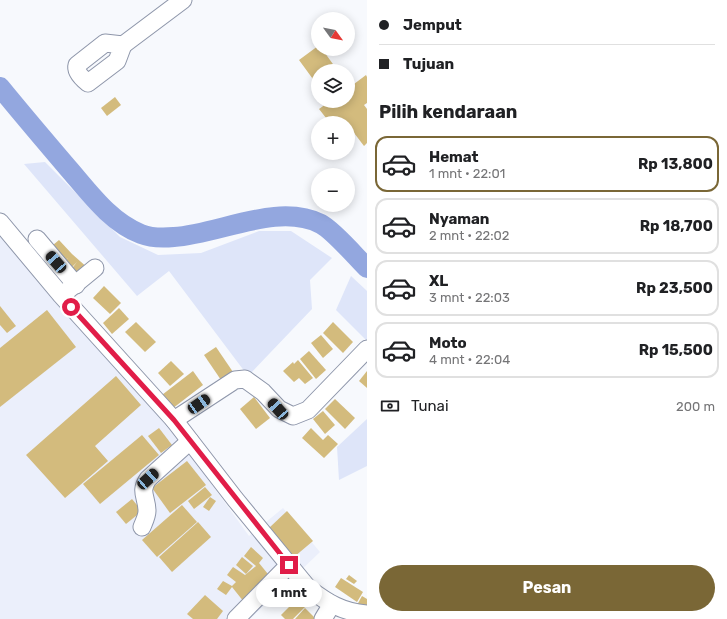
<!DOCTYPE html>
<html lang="id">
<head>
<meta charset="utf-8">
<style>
	body { margin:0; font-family:Rubik,sans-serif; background:#f2f2f2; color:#202124; height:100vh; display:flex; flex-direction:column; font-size:15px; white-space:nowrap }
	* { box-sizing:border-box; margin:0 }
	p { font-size:13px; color:#757577 }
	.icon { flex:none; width:22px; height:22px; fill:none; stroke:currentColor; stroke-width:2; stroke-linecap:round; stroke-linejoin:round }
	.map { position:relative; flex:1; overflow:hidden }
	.details { display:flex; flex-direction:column; background:#fff; width:360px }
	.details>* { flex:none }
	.hud { display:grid; align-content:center; height:88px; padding:0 12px; background:#fff }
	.needle { width:26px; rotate:123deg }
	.buttons { position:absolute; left:311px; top:12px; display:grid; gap:8px }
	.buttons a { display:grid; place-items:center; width:44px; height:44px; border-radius:50%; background:#fff; box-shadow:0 2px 10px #0003; font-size:20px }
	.end { position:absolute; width:18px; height:18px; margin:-9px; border:5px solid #e11d48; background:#fff; box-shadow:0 0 0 2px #fff }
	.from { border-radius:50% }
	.bubble { position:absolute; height:28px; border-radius:14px; background:#fff; box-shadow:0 2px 10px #0003; font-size:13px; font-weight:700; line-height:28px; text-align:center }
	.car { position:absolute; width:12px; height:24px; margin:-12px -6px; border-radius:5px; box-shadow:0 0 3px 1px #0007; background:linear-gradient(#222 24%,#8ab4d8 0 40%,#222 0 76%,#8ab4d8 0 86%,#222 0) }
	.hud b { display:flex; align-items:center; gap:14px; height:38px; font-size:15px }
	.hud b+b { border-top:1px solid #e0e0e0 }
	.hud i { width:10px; height:10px; background:#202124 }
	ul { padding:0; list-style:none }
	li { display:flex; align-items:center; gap:12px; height:56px; margin:0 8px 6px; padding:0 4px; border:2px solid #e0e0e0; border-radius:12px }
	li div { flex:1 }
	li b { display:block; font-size:15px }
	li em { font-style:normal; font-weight:700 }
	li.on { border-color:#7a6736 }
	li>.icon { width:36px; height:36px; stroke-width:1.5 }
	h2 { padding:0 12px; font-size:18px; line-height:48px }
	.pay { display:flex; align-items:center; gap:10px; height:44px; padding:0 12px; font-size:15px }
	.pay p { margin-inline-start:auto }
	.primary-button { display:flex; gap:8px; margin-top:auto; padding:8px 12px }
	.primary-button a { flex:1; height:46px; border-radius:24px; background:#7a6736; color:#fff; font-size:16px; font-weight:700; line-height:46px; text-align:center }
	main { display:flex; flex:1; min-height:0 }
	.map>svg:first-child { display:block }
</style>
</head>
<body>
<main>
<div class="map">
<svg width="367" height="619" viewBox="0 0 367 619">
	<rect width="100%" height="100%" fill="#f7f9fd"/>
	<!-- built -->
	<polygon fill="#ebeffb" points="0,236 182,443 249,536 283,508 320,552 250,619 0,619"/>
	<!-- green -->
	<g fill="#dee5f9">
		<polygon points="45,162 120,237 158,255 201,253 259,231 291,231 332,258 310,280 312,309 248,376 169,271 137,296 24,164"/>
		<polygon points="351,276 367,291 367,341 336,310"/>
		<polygon points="367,419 367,466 339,480 337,447"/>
	</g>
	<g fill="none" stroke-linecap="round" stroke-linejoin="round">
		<!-- river -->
		<path stroke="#93a7df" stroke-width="20" d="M0,87C22,114 45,141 68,168C89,192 110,222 141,234C151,238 163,238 174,237C220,234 278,202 321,224C334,231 356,257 367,268"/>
	</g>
	<!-- building -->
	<g fill="#d3bb7d">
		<polygon points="318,46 318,49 322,49 338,71 318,71 318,86 299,60"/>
		<polygon points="366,75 367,77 367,103 364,105 367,109 367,143 364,146 348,125 348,123 330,123 319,109 330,101 348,101 348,84 350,87"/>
		<polygon points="115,97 121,105 107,116 101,108"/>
		<polygon points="59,240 72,254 89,269 79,281 69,272 77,262 68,271 62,265 68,258 61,264 47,250"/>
		<polygon points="104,286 121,303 110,314 93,298"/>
		<polygon points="0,306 16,326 7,333 0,325"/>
		<polygon points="119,308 129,319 112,334 103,323"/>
		<polygon points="47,310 76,347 0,407 0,348"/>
		<polygon points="136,322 156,342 145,352 125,332"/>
		<polygon points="333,322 353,342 343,353 323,333"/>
		<polygon points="321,335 333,349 323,358 311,343"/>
		<polygon points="216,347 233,372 221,380 204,355"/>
		<polygon points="309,351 326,370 316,379 300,359"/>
		<polygon points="298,360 313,378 305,384 299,378 294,382 283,371 293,362 294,364"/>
		<polygon points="171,361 184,374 170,386 158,373"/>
		<polygon points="193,371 203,385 168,412 158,398"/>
		<polygon points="367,371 367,388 359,381"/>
		<polygon points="116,376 141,405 95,446 108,461 65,498 26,455"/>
		<polygon points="254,397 270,418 256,429 240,409"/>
		<polygon points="335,399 355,418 345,429 325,409"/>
		<polygon points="323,411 335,425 325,434 313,419"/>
		<polygon points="159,428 172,445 161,453 148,436"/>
		<polygon points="311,428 323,440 328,435 338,444 324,458 302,438"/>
		<polygon points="142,435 159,455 100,504 83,484"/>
		<polygon points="187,461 206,485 170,513 152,488"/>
		<polygon points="205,487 212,495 194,509 188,501"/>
		<polygon points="210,497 216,501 209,511 203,507"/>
		<polygon points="132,499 142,511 126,524 116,512"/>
		<polygon points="182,505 197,522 157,557 142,540"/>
		<polygon points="287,511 313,541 294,557 269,528"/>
		<polygon points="198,522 211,537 172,572 159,557"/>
		<polygon points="251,547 263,558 259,563 272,579 244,602 232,587 226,595 217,589 223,581 232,586 236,582 227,575 233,567 245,575 256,566 244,556"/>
		<polygon points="242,557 253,566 246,574 236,565"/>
		<polygon points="349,575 357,581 354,584 346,579"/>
		<polygon points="341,578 363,592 357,602 335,587"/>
		<polygon points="205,595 223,611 217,619 193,619 187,614"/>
		<polygon points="362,596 367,599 367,610 357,605"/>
		<polygon points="298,598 306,606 293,619 285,619 281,615"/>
		<polygon points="305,608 316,619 295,619"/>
	</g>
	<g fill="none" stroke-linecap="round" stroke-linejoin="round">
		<defs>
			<g id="minor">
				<path d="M105,43L123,45L117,61L88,83C83,79 75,72 77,65Z"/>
				<polyline points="123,45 183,0"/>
				<path d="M0,222L61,295L174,420L235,499L308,588C328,603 342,612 367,614"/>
				<polyline points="37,239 76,285"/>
				<polyline points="67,291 95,268"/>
				<polyline points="174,420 235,380 245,379 263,392 279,409 293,416 308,410 367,349"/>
				<path d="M142,527C144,522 147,516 147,511C147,497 139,492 148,479L190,441"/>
				<polyline points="236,619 289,565"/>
				<polyline points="323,619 329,609 331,604"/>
			</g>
		</defs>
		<!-- minor casing -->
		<use href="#minor" stroke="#8e96aa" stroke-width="19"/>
		<!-- minor -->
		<use href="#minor" stroke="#fff" stroke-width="17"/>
	</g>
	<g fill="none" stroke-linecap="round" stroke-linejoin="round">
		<!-- route -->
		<polyline stroke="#e11d48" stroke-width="5" points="71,307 174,420 289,565"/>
	</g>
</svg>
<div class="buttons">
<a><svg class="needle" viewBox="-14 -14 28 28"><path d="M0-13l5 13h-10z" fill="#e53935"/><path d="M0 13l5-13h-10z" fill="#757577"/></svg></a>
<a><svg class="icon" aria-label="layers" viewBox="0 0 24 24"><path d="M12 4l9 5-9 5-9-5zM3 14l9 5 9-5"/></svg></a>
<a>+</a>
<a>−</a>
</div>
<i class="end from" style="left:71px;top:307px"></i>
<i class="end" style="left:289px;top:565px"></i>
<div class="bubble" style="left:256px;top:579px;width:66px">1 mnt</div>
<i class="car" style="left:56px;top:262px;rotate:319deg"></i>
<i class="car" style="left:199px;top:404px;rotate:56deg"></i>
<i class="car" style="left:278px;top:409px;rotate:318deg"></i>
<i class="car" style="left:148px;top:479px;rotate:48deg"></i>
</div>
<section class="details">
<div class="hud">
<b><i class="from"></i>Jemput</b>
<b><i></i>Tujuan</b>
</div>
<h2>Pilih kendaraan</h2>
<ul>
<li class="on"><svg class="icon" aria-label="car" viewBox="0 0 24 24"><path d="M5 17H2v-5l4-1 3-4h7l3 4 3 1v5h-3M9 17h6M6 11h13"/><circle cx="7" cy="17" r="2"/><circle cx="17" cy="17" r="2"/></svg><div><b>Hemat</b><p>1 mnt · 22:01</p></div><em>Rp 13,800</em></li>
<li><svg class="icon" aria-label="car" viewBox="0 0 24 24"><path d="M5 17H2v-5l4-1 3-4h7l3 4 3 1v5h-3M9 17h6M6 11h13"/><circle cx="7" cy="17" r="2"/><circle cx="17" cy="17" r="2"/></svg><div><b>Nyaman</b><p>2 mnt · 22:02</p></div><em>Rp 18,700</em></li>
<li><svg class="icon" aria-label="car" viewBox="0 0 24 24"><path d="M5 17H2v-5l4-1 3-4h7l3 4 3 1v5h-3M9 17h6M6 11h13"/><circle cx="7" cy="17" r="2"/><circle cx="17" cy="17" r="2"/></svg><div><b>XL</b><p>3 mnt · 22:03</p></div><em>Rp 23,500</em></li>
<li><svg class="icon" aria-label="car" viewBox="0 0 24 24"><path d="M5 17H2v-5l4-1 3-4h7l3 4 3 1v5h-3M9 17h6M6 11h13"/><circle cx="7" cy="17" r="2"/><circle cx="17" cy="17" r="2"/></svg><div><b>Moto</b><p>4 mnt · 22:04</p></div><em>Rp 15,500</em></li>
</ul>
<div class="pay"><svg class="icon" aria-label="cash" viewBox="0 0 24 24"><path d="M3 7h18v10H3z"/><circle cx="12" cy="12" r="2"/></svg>Tunai<p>200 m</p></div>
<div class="primary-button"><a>Pesan</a></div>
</section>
</main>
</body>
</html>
